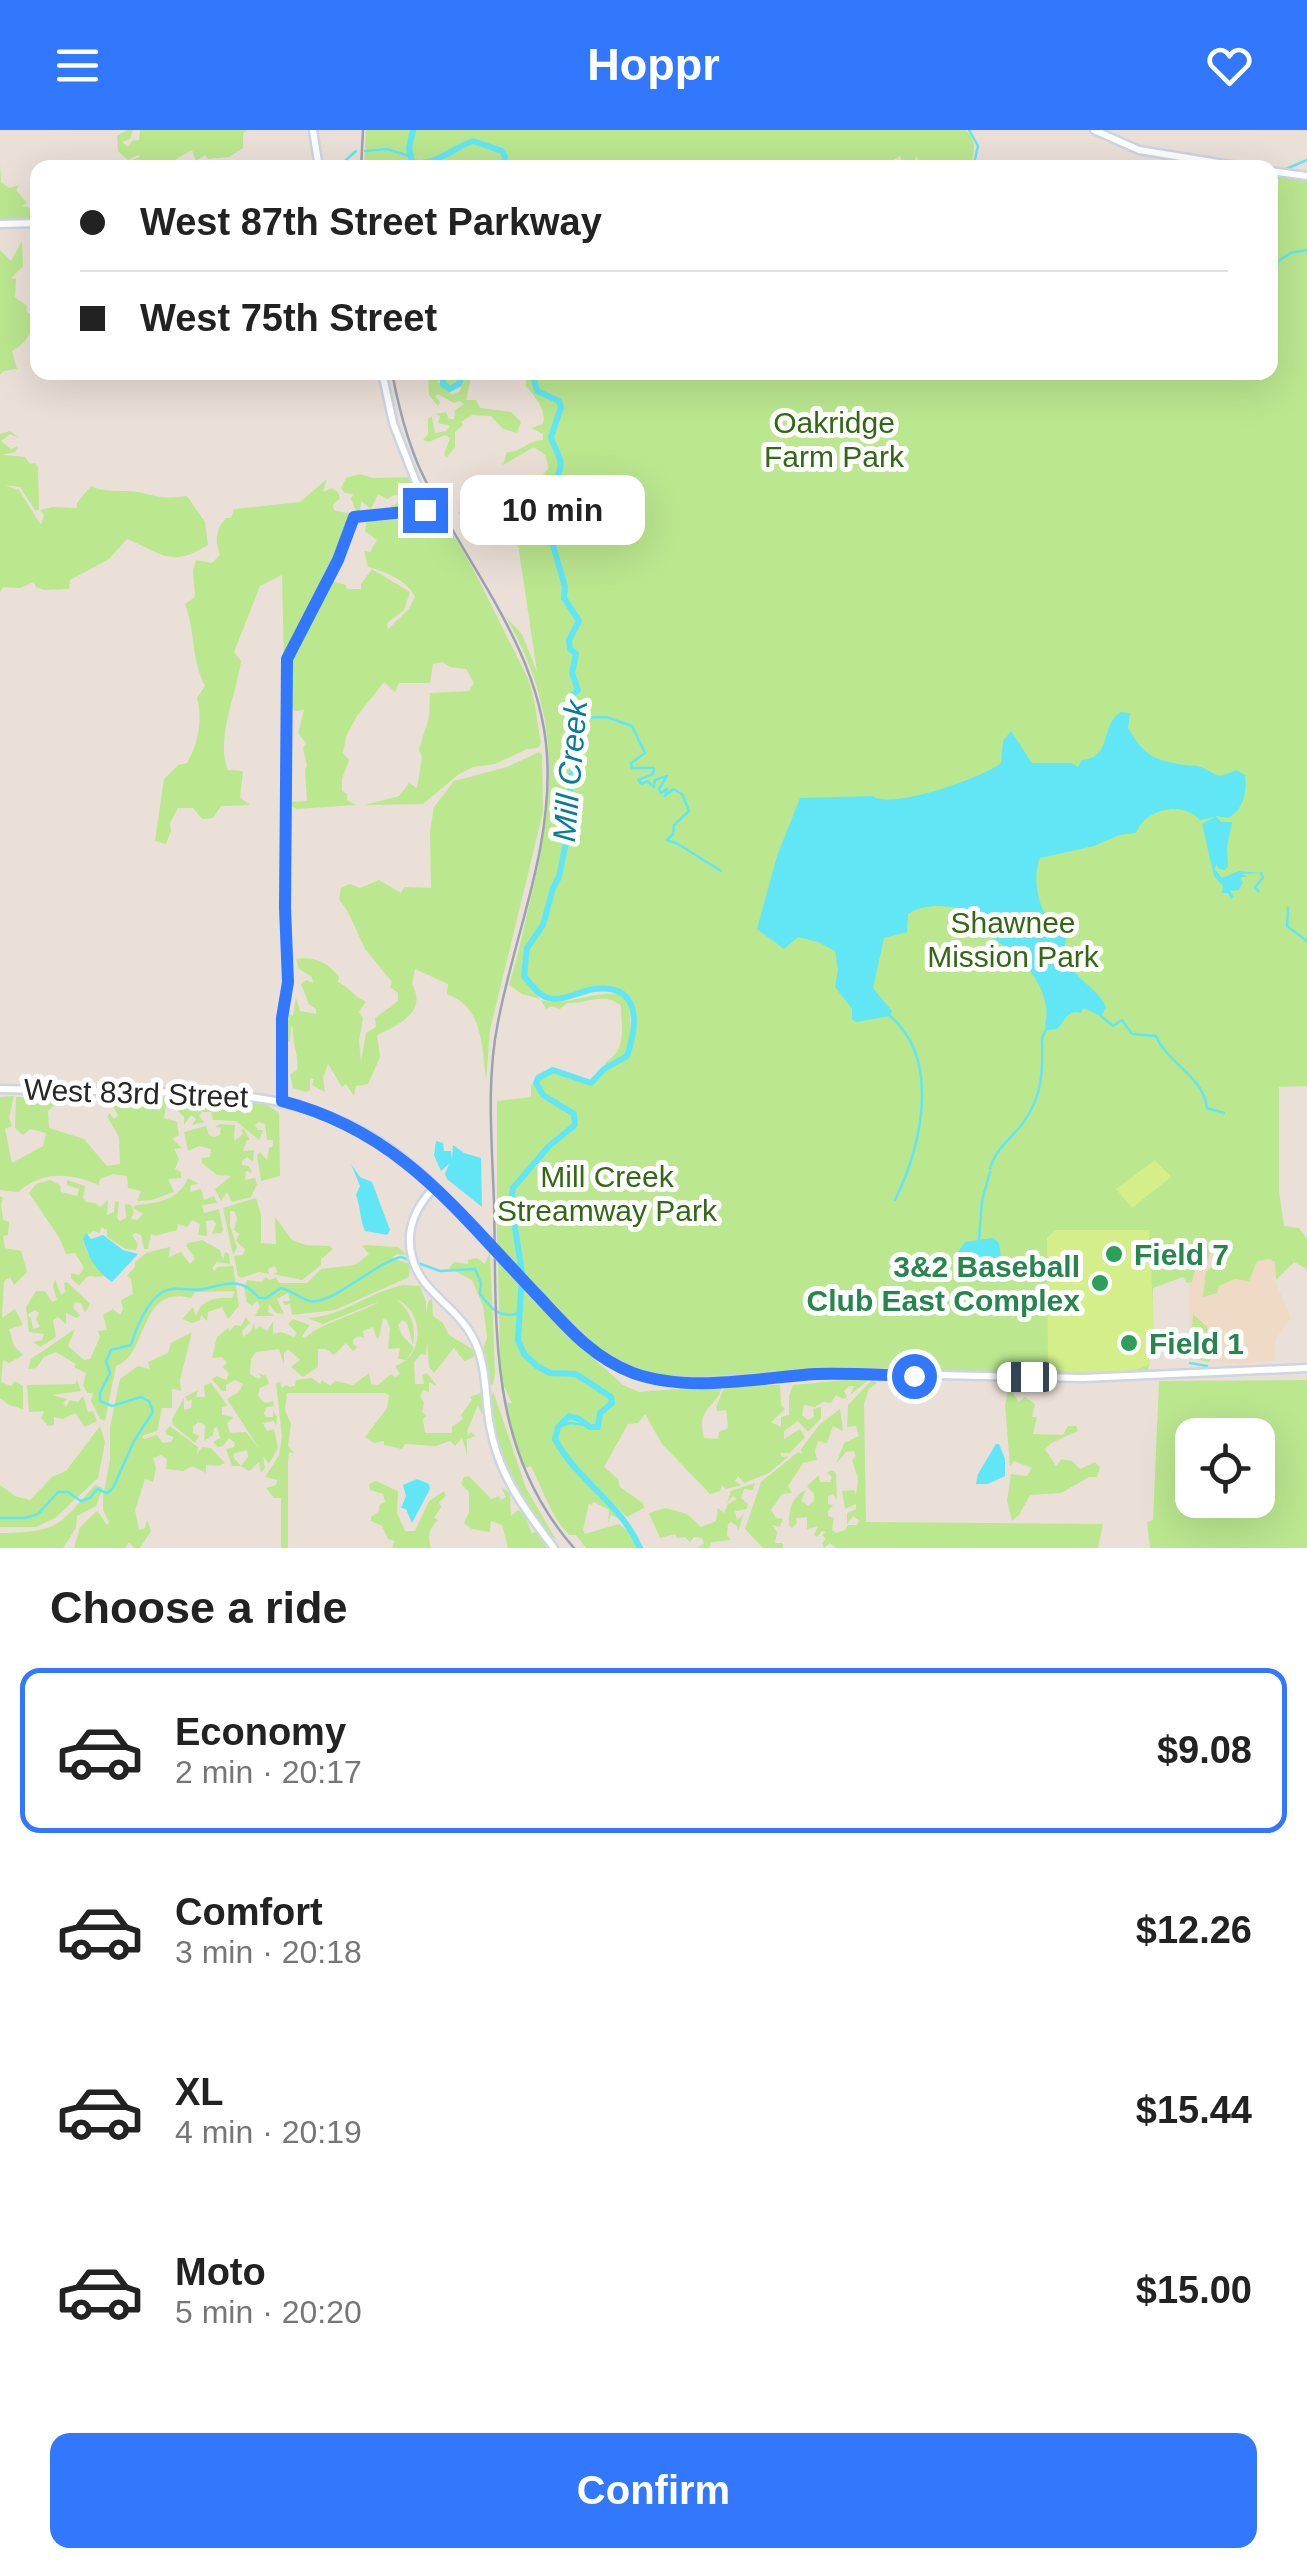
<!DOCTYPE html>
<html lang="en">
<head>
<meta charset="utf-8">
<style>
	body { margin:0; font-family:Arial,sans-serif; background:#f2f2f2; color:#222; height:100vh; display:flex; flex-direction:column; font-size:38px; white-space:nowrap }
	* { box-sizing:border-box; margin:0 }
	p { font-size:32px; color:#767676 }
	.icon { flex:none; width:55px; height:55px; fill:none; stroke:currentColor; stroke-width:2; stroke-linecap:round; stroke-linejoin:round }
	.map { position:relative; height:1418px; overflow:hidden }
	.drawer { display:flex; flex-direction:column; background:#fff; flex:1 }
	.drawer>* { flex:none }
	.top-card { position:absolute; left:30px; top:30px; width:1248px; height:220px; border-radius:20px; box-shadow:0 10px 40px #0002; display:grid; align-content:center; height:220px; padding:0 50px; background:#fff }
	.buttons { position:absolute; left:1175px; top:1288px; display:grid; gap:20px }
	.buttons a { display:grid; place-items:center; width:100px; height:100px; border-radius:20px; background:#fff; box-shadow:0 10px 40px #0002; font-size:50px }
	.end { position:absolute; width:45px; height:45px; margin:-22px; border:12px solid #3178ff; background:#fff; box-shadow:0 0 0 5px #fff }
	.from { border-radius:50% }
	.bubble { position:absolute; height:70px; border-radius:20px; background:#fff; box-shadow:0 10px 40px #0002; font-size:32px; font-weight:700; line-height:70px; text-align:center }
	.car { position:absolute; width:30px; height:60px; margin:-30px -15px; border-radius:12px; box-shadow:0 0 8px 2px #0007; background:linear-gradient(#fff 24%,#345 0 40%,#fff 0 76%,#345 0 86%,#fff 0) }
	.top-card b { display:flex; align-items:center; gap:35px; height:95px; font-size:38px }
	.top-card b+b { border-top:2px solid #e0e0e0 }
	.top-card i { width:25px; height:25px; background:#222 }
	ul { padding:0; list-style:none }
	li { display:flex; align-items:center; gap:30px; height:165px; margin:0 20px 15px; padding:0 30px; border:5px solid transparent; border-radius:20px }
	li div { flex:1 }
	li b { display:block; font-size:38px }
	li em { font-style:normal; font-weight:700 }
	li.selected { border-color:#3178ff }
	li>.icon { width:90px; height:90px; stroke-width:1.5 }
	h2 { padding:0 50px; font-size:45px; line-height:120px }
	.button { display:flex; gap:20px; margin-top:auto; padding:20px 50px }
	.button a { flex:1; height:115px; border-radius:20px; background:#3178ff; color:#fff; font-size:40px; font-weight:700; line-height:115px; text-align:center }
	header { display:flex; justify-content:space-between; align-items:center; height:130px; padding:0 50px; background:#3178ff; color:#fff; font-size:45px; font-weight:700 }
	.map>svg:first-child { display:block }
</style>
</head>
<body>
<header><svg class="icon" aria-label="menu" viewBox="0 0 24 24"><path d="M4 6h16M4 12h16M4 18h16"/></svg>Hoppr<svg class="icon" aria-label="heart" viewBox="0 0 24 24"><path d="M12 20l-8-8c-3-5 5-10 8-4 3-6 11-1 8 4z"/></svg></header>
<div class="map">
<svg width="1307" height="1418" viewBox="0 0 1307 1418">
	<rect width="100%" height="100%" fill="#ebe0d7"/>
	<!-- education -->
	<polygon fill="#efdbc5" points="1188,1100 1299,1131 1281,1139 1274,1148 1291,1188 1276,1209 1274,1231 1240,1234 1190,1230"/>
	<!-- green -->
	<g fill="#bbe78f" fill-rule="evenodd">
		<polygon points="127,0 133,0 130,9 122,12 128,17 132,11 139,10 140,0 247,0 243,4 243,18 229,27 208,29 205,25 196,31 192,20 175,30 188,31 196,37 127,37 129,31 140,27 138,25 128,30 118,21 117,6"/>
		<path d="M366,0H965C978,9 974,25 970,38L927,37L922,36L916,26L912,38L904,37L900,26L892,31L894,38H364Z"/>
		<polygon points="0,33 1,52 9,58 19,55 16,60 27,73 22,76 37,79 37,92 0,92"/>
		<path d="M1270,44L1307,49V956L1279,957V1061L1284,1096L1299,1098L1307,1109V1139L1294,1132L1276,1150L1275,1132L1269,1129L1257,1131L1249,1151L1235,1149L1219,1156L1217,1163L1203,1167L1206,1141L1211,1138L1220,1121L1215,1114L1206,1131L1195,1140L1192,1152L1187,1153L1183,1147L1153,1158L1152,1220L1148,1240L1066,1245L859,1240L686,1249L654,1245L628,1237L593,1217L497,1116V971L531,967V955L553,940L591,952L606,937L605,933C628,918 621,900 621,876C605,861 586,874 567,873L560,879L552,876L546,879L541,870C564,877 595,861 620,864L629,874L631,906C649,831 586,870 555,869C549,869 544,866 538,865L540,869L522,864L509,855C518,827 524,796 531,767C556,661 561,583 506,487L522,504L537,542L514,387L463,388L458,382L513,381L512,375L549,338L545,325L534,317L503,335L507,322C521,323 529,309 543,310V304L531,298L543,294C547,280 535,267 526,256V243L1270,242Z"/>
		<path d="M22,111L23,136L11,148L16,149L15,167L27,176L26,181L33,186C35,202 23,216 12,221L17,239L3,241L0,245V120L11,131Z"/>
		<polygon points="423,243 464,243 459,253 451,257 444,253 443,244 439,243 438,253 442,253 452,265 460,261 466,243 472,243 466,270 476,270 480,278 511,282 521,292 517,303 503,299 491,286 472,285 461,292 463,295 455,302 455,317 447,327 444,325 450,308 445,305 429,312 423,310 428,304 428,288 432,287 435,303 446,301 450,296 438,293 440,286 434,284 446,282 449,289 454,289 455,280 464,274 459,271 454,273 438,264 435,266 440,272 438,276 429,265 428,246"/>
		<path d="M10,301L19,308L10,304L1,311L11,319L18,316L15,322L2,325L25,327L30,334L35,333L38,338L39,380H35L20,357L5,355L19,360L41,395L44,385L40,380L53,377L77,378V373L91,356C108,364 121,359 138,362C160,367 163,369 187,366L205,392L208,415C171,438 163,424 127,409L109,429L70,450L69,459L45,460L36,457L34,452L20,458L3,457L0,462V304Z"/>
		<polygon points="360,344 373,348 412,347 418,362 417,375 410,381 392,383 391,376 396,374 403,366 394,365 387,369 378,364 371,379 361,371 360,382 357,383 351,369 353,364 345,363 341,358 346,348"/>
		<path d="M327,349L323,362L332,358L338,362L340,368L333,375L334,380L350,384L352,388L335,433L284,531L282,445L260,456L234,522L241,531C237,562 215,611 228,640L243,641L240,667L250,675L221,676L213,688L202,689L193,678H178L170,693L171,701L166,714L155,711L164,649L178,635L187,633C198,615 203,589 197,568L205,556C191,529 195,501 185,474L195,467L193,440L196,430L212,433L220,425C215,411 215,400 226,388H231L234,379L300,372Z"/>
		<path d="M433,381C457,396 507,509 524,540C536,563 536,590 541,613L538,618L527,619L495,634L473,637L459,644L423,674L365,675L399,666L409,653L417,658L422,628L419,619L429,588L430,563L469,561L474,553L466,539L450,537L442,532L433,534L430,553H399L395,562L384,552L357,586L346,606L343,623L349,630L342,649V661L347,664V670L356,675L297,679L291,676V672L307,671L305,639L307,636L303,618L306,613L298,603L304,580L295,581L290,576L289,529L344,415L347,419L332,451L346,455L347,459H361V454L372,439L410,462L404,480L387,493L388,499L408,480L415,467C408,451 385,441 368,437L364,421L370,422L377,410L365,401L367,389L354,397L350,412L345,413L355,389Z"/>
		<path d="M539,622L542,625L543,682L490,900L486,951C482,919 484,877 447,864L448,854L415,839L412,854C427,881 401,894 377,905L380,927L368,954L356,956L354,966L346,954L342,957L328,934L323,948L325,962L312,955L314,949L310,948V960L306,962L293,958L290,945L297,940C300,930 292,913 293,898L291,896L290,911L285,914L284,886L288,883L293,886L296,868L300,881L316,884V879L309,874L301,854L306,850L313,853L312,847L299,839L296,829C315,826 327,832 339,847L338,852C350,857 354,868 366,871L359,882L363,888L359,911L361,932L366,903L376,897L375,888L398,871V863L390,857L392,852L365,819L348,782L339,769L341,758L350,754L360,758L379,750L401,763L404,757L431,758L430,701L434,677L454,651L507,637Z"/>
		<path d="M14,966L9,988L12,996L5,999L12,1033L43,1016L46,1003L30,999L23,1005L15,998L16,967L62,968L48,981L49,998L84,1009L107,1036L120,1034L119,1007L107,986L110,983L114,989L118,986L112,974L105,976L104,970L108,967L136,968L145,977C164,959 204,968 230,969L244,984L251,982L249,974L236,970H260L279,983L280,1046L261,1051L257,1025L260,1022L267,1030L269,1018L273,1016V1010H267L265,994L259,992L255,995L258,1000H263L259,1010L236,991L213,990L211,982H202L199,986L204,992L192,995L196,989L191,985L184,995V987L172,975L166,976L164,988L177,992L179,1005L172,1009L182,1018L174,1019L179,1029L175,1039L181,1042V1048L168,1049L174,1062L152,1070L137,1071L141,1061L128,1058L127,1046L113,1044L100,1049L99,1055C69,1043 44,1040 18,1062L0,1060V967Z"/>
		<polygon points="220,994 235,995 234,1011 243,1004 241,1000 244,999 250,1010 247,1010 243,1021 254,1020 253,1032 247,1027 242,1031 242,1035 249,1036 252,1043 246,1041 245,1050 255,1048 257,1054 251,1067 232,1072 227,1062 221,1071 215,1059 231,1046 217,1045 202,1033 202,1028 210,1027 211,1019 199,1016 188,1021 184,1002 206,996 209,1005 214,1007 220,1005 221,998 215,997"/>
		<path d="M188,1048L199,1054L191,1055L190,1062L201,1059L204,1070L214,1066L217,1073L202,1075L204,1083L219,1079L223,1100L221,1103L212,1104L216,1094L213,1090L206,1091L207,1106L198,1105L200,1094L192,1090L187,1097L178,1094L177,1100L155,1106L151,1104L148,1119H144L141,1105L135,1103L132,1105L138,1114L136,1120L126,1119L107,1107V1100L101,1097L100,1103L93,1101L83,1109L86,1121L104,1146C87,1149 92,1140 79,1156L71,1148V1143L79,1145L84,1138L75,1123L66,1124L60,1109L29,1063L36,1054L50,1050L60,1055L61,1062L77,1066L79,1059L67,1055V1050L85,1056L83,1068L86,1072L95,1073L100,1077L108,1070L107,1085L114,1082L115,1071L119,1072L117,1088L120,1091L126,1088L125,1074L131,1075L134,1081L131,1089L137,1090L143,1084L133,1078L136,1075C158,1073 179,1070 188,1048Z"/>
		<polygon points="0,1066 3,1068 1,1074 3,1090 9,1092 8,1105 3,1106 5,1118 21,1121 27,1142 14,1155 10,1147 4,1151 2,1188 15,1179 23,1195 9,1199 14,1216 23,1225 9,1233 3,1230 1,1252 11,1256 15,1251 23,1256 23,1279 9,1275 0,1268"/>
		<polygon points="256,1068 261,1085 261,1113 276,1114 275,1087 292,1110 306,1115 330,1116 333,1119 321,1129 321,1135 302,1150 273,1144 278,1142 274,1136 268,1139 269,1144 259,1142 241,1148 238,1146 234,1126 243,1125 245,1119 236,1111 239,1104 234,1100 237,1088 234,1081 230,1081 230,1096 237,1117 233,1125 223,1078"/>
		<path d="M202,1110L220,1120L223,1130L225,1122L229,1124L230,1134L217,1132L212,1138L215,1141L217,1137L233,1136L239,1176L228,1189L222,1177L208,1182L207,1191L201,1185L200,1190L192,1193L182,1189L193,1177L196,1187C200,1170 216,1167 232,1168L235,1161L195,1162L191,1168C138,1154 149,1225 116,1236L105,1291L100,1289L91,1271L93,1263H87L83,1255L86,1243L74,1237L76,1234L56,1222L44,1227L36,1238L28,1239L31,1229L75,1199L68,1216L84,1230L90,1229L100,1207L98,1201L107,1200L103,1185L113,1179L120,1185L123,1179L121,1170L133,1164L131,1149L127,1146L135,1137V1132L146,1123L170,1117L169,1127L181,1122L190,1134L195,1128L186,1116L188,1113Z"/>
		<polygon points="365,1115 398,1117 407,1125 397,1124 392,1128 410,1134 409,1147 335,1180 292,1185 290,1174 284,1175 283,1171 290,1171 288,1163 277,1169 284,1184 276,1183 269,1174 268,1182 275,1186 255,1186 260,1176 257,1171 252,1176 247,1172 244,1158 247,1150 261,1152 266,1147 270,1150 276,1147 279,1153 307,1153 321,1139 355,1135 369,1124 362,1116"/>
		<polygon points="490,1121 495,1243 493,1255 489,1254 483,1219 487,1208 483,1176 472,1150 449,1138 454,1132 468,1134 468,1130 477,1128 485,1134"/>
		<path d="M498,1129L570,1207L623,1255L639,1262L723,1255C716,1280 696,1276 704,1308L718,1309L719,1302L728,1298L726,1280L717,1281L716,1277L725,1256L780,1255L781,1275L785,1279L771,1292L781,1297V1287L789,1285V1266L793,1255L865,1248L867,1251L850,1265L854,1256H849L844,1261L847,1267L843,1269L836,1265L831,1273L823,1272L815,1277L804,1275L802,1285L808,1290L814,1287L813,1279L821,1277V1288L808,1302L798,1291L784,1301V1309L800,1299L805,1307L790,1323H780L782,1327L789,1326L769,1343L744,1353L738,1346L735,1351L741,1355L726,1359L722,1355L720,1361L710,1364L662,1314L645,1284L638,1293L628,1294L604,1337L618,1349L620,1357L643,1373L644,1378L627,1387L592,1353L622,1390L611,1385L608,1393L609,1380L594,1372L591,1375L589,1373L583,1400L585,1404L619,1394L631,1404L638,1418H586L576,1405H569C550,1385 544,1362 531,1336L526,1338C516,1318 510,1294 506,1273H512L502,1253L500,1238Z"/>
		<polygon points="55,1149 61,1165 65,1162 64,1153 67,1152 90,1174 85,1183 81,1173 75,1172 73,1178 80,1185 77,1188 66,1183 66,1194 58,1187 53,1190 56,1207 40,1217 33,1212 42,1210 44,1204 29,1202 27,1185 31,1188 33,1199 40,1197 36,1189 39,1183 35,1180 27,1185 26,1177 36,1161 45,1161 52,1172 57,1170 53,1157"/>
		<path d="M403,1155L420,1156L426,1172V1185L428,1172L432,1168L433,1186L443,1193L449,1205L474,1220V1227L464,1231L454,1218L434,1243L429,1237L427,1211L426,1225L421,1224L414,1232L415,1254H424L422,1245L427,1243L437,1256L429,1252V1262L424,1260L420,1266L424,1273L422,1282L427,1286L423,1289L425,1303H452V1297L463,1289L461,1285L472,1270L470,1267L483,1262L482,1285L478,1275L467,1301L468,1305L471,1302L476,1306L467,1309V1325L462,1308L455,1316L450,1311L436,1316L405,1314L402,1319L384,1315V1311L374,1313L365,1307L387,1278L389,1265L385,1263H287L285,1280L291,1294L288,1316L295,1324L289,1322L288,1331V1418H281V1368H274L266,1358L276,1355L277,1350L265,1347L279,1325L282,1307L276,1253L280,1252L282,1258L286,1255L290,1257L295,1256L296,1250L312,1248L320,1254L322,1250L330,1256L335,1251L353,1255L369,1243L371,1254L378,1255L391,1244L395,1247L400,1244L395,1236C426,1227 424,1178 395,1169C409,1177 417,1195 413,1215L407,1193L403,1190L398,1195L402,1205L414,1218L406,1230L398,1229L400,1218L388,1219L390,1199L387,1190L383,1189L379,1207L377,1209L373,1197L363,1201L364,1208L358,1206L353,1210V1214L358,1217L353,1221L346,1213L334,1225L326,1219H318V1237L303,1247L291,1237L300,1230L288,1219L284,1223V1235L279,1219L256,1222L251,1229L250,1244L259,1249L261,1247L258,1243L266,1246L269,1254L260,1258L258,1266L265,1273L273,1271L274,1276L267,1277L264,1283L266,1287H273V1280L277,1287L276,1296L274,1291L263,1293L267,1301L274,1299L278,1318L269,1334L263,1326L265,1338L261,1343L259,1332L249,1341L241,1336L248,1327L247,1320L235,1323L233,1327L241,1336H232L226,1319L234,1317L235,1313L229,1308L223,1316L218,1317L213,1312L220,1308L217,1297L214,1298L213,1305L204,1311L205,1295L198,1292L193,1297V1303L199,1306L195,1313L173,1295L172,1289L184,1268V1280L191,1278L192,1269L188,1271L185,1267L198,1260L196,1267H205L204,1255L211,1253L227,1275L222,1278V1285L234,1287L227,1293L230,1303L246,1302L260,1320L227,1269L239,1262L243,1254L235,1250L226,1255V1261H222L212,1249L217,1246L226,1250L229,1244L223,1237L227,1232L222,1227L212,1228L217,1207L228,1198L230,1201L235,1195L241,1196L246,1187L250,1193L242,1201L243,1207L251,1201L254,1192L255,1200L260,1196L267,1201L273,1191V1204L281,1202L294,1207L297,1203L288,1194L293,1189L310,1195L302,1206L305,1208C324,1191 357,1185 380,1171L323,1194L307,1188C342,1187 369,1162 403,1155Z"/>
		<polygon points="1193,1184 1207,1197 1210,1232 1190,1228"/>
		<polygon points="192,1202 180,1250 181,1261 172,1259 172,1278 162,1278 157,1301 142,1306 144,1309 157,1305 163,1313 171,1312 174,1307 167,1305 165,1301 170,1296 198,1317 197,1324 202,1317 211,1318 225,1333 218,1336 206,1335 206,1343 192,1336 183,1341 166,1339 167,1329 161,1325 153,1328 156,1338 153,1352 145,1349 135,1380 139,1400 145,1398 147,1390 151,1401 140,1418 134,1418 129,1412 125,1418 74,1418 80,1397 97,1381 107,1395 109,1392 103,1380 103,1366 110,1330 110,1297 120,1249 138,1236 150,1239 148,1232 168,1223 171,1213"/>
		<polygon points="77,1249 81,1261 52,1265 68,1269 63,1273 66,1277 70,1270 78,1272 83,1266 88,1282 93,1281 97,1291 85,1297 75,1283 63,1289 54,1287 54,1295 48,1296 41,1288 44,1281 29,1282 27,1255 75,1254"/>
		<path d="M872,1250L877,1253L869,1259L864,1274L866,1392L1103,1394L1098,1418H836L830,1413L824,1418L822,1413L826,1409L822,1405L826,1402L822,1401L817,1407L814,1405L818,1396L807,1399V1387L796,1388L797,1393L792,1398L789,1395C788,1380 793,1365 806,1360L801,1371L809,1376L814,1370V1364L807,1356L819,1345L820,1352H830L832,1347L827,1343L831,1340L836,1343L837,1370L833,1364L828,1366V1374L833,1375L828,1381V1386L834,1388L832,1400L836,1403L845,1400L848,1395H857L859,1390L853,1386L847,1394V1383L856,1379V1374L845,1379L842,1361L854,1360L856,1365L858,1348L852,1330L856,1326L854,1321L846,1322L836,1334L844,1313L859,1306L856,1296L847,1297L848,1275Z"/>
		<path d="M1307,1250V1418H1150L1147,1392L1153,1390L1159,1251ZM1192,1305H1258V1370H1192Z"/>
		<polygon points="1009,1257 1019,1272 1025,1267 1035,1274 1032,1287 1037,1287 1033,1304 1063,1305 1068,1296 1076,1296 1078,1301 1051,1313 1045,1319 1056,1336 1062,1329 1072,1331 1080,1339 1095,1332 1100,1337 1097,1347 1089,1347 1061,1363 1030,1365 1019,1385 1012,1391 1007,1371 1011,1344 1027,1346 1032,1338 1014,1331 1010,1336 1005,1275"/>
		<path d="M493,1261L526,1358L557,1411C522,1380 482,1304 493,1261Z"/>
		<polygon points="840,1279 843,1301 833,1296 827,1313 818,1311 815,1321 817,1330 803,1333 788,1356 792,1363 782,1364 771,1380 776,1388 783,1389 780,1397 772,1395 777,1402 775,1413 783,1413 783,1418 763,1418 745,1399 761,1352 798,1322 802,1324 801,1319 820,1294"/>
		<polygon points="100,1296 105,1312 98,1348 55,1388 36,1397 0,1397 0,1355 15,1366 30,1370 52,1347 66,1341"/>
		<polygon points="469,1346 491,1369 499,1366 501,1370 506,1367 501,1357 510,1363 511,1386 518,1380 524,1384 532,1404 536,1401 550,1418 508,1418 502,1395 491,1391 490,1402 472,1399 464,1393 469,1382 469,1362 461,1354 464,1347"/>
		<path d="M376,1351L398,1361L397,1383L405,1401H415L429,1371L444,1361L446,1366L439,1372L441,1377L434,1388L438,1390C429,1398 427,1406 431,1418H392L395,1411L388,1409L382,1396L371,1391V1387L379,1381V1375L385,1372L383,1364L370,1360L369,1354Z"/>
		<polygon points="755,1353 753,1360 744,1359 741,1368 748,1374 747,1379 735,1381 737,1390 744,1384 738,1401 737,1396 731,1392 728,1394 727,1405 731,1410 711,1412 709,1418 696,1418 704,1414 702,1408 694,1407 690,1412 685,1407 677,1408 675,1404 660,1408 649,1383 666,1378 687,1384 701,1397 716,1391 718,1378 724,1383 728,1374 737,1369 733,1366 727,1373 731,1361"/>
		<path d="M95,1355L103,1358L96,1376L77,1386L76,1398L63,1418H0V1403C58,1402 58,1397 95,1355Z"/>
	</g>
	<!-- pitch -->
	<g fill="#d4ef8a">
		<polygon points="1155,1030 1171,1047 1132,1078 1116,1059"/>
		<path d="M1055,1100H1149L1154,1198L1150,1234C1121,1249 1076,1251 1048,1235L1047,1108Z"/>
	</g>
	<!-- water -->
	<g fill="#61e6f6">
		<path d="M1121,582L1130,583L1128,598C1145,627 1155,630 1184,635C1190,636 1196,635 1201,637C1220,645 1214,650 1236,640L1245,645C1247,661 1244,680 1228,688L1216,686L1221,692H1232L1227,717L1228,736L1225,740L1219,739L1216,734L1215,740L1222,748L1239,741L1261,743L1242,744L1247,746L1240,748L1243,752L1239,760L1230,761L1234,767L1231,769L1228,763H1222L1223,756L1214,746L1202,694L1215,687L1200,690C1182,670 1145,679 1136,703L1119,705L1094,716L1040,728C1030,751 1041,799 1068,802C1053,843 1096,852 1106,877L1101,886L1083,878L1081,883C1067,879 1065,891 1057,899L1046,900C1044,891 1048,886 1046,877C1042,846 1013,819 987,805L982,785C960,777 928,770 908,784L907,802L884,808L873,858L892,881L890,886L856,892L852,889V879L835,857L838,839L835,821L818,812L798,807L784,819L757,799L777,726L800,668L873,666C889,680 981,649 1001,633L1003,611L1011,601L1032,633H1071L1078,637L1082,630C1113,628 1100,594 1121,582Z"/>
		<polygon points="436,1011 443,1013 444,1021 451,1021 452,1029 453,1015 464,1023 481,1028 482,1077 447,1049 445,1044 449,1034 441,1041 434,1025"/>
		<path d="M351,1034L360,1047L372,1052L390,1100L387,1105L365,1101C360,1090 361,1079 356,1065L360,1056Z"/>
		<path d="M86,1103L91,1109L103,1105L123,1120L138,1124L112,1152C96,1141 88,1127 83,1109Z"/>
		<polygon points="993,1108 999,1113 1001,1128 982,1128 970,1137 956,1131 956,1125 965,1112"/>
		<polygon points="996,1314 999,1314 1005,1329 1005,1346 988,1354 976,1354 978,1344"/>
		<polygon points="417,1349 429,1354 430,1359 412,1393 406,1379 401,1378 406,1366 403,1355"/>
	</g>
	<g fill="none" stroke-linecap="round" stroke-linejoin="round">
		<!-- stream -->
		<g stroke="#61e6f6" stroke-width="2.5">
			<polyline points="969,0 978,16 973,38"/>
			<polyline points="365,21 387,19 409,26"/>
			<polyline points="337,38 356,21"/>
			<polyline points="1286,39 1307,30"/>
			<polyline points="1270,52 1282,46"/>
			<polyline points="1270,136 1291,123 1307,120"/>
			<polyline points="570,573 576,588 606,587 632,596 645,623 631,633 632,638 654,638 653,644 638,650 642,654 647,651 654,657 655,650 667,646 659,659 661,663 667,659 665,666 673,659 682,664 689,681 674,695 673,704 667,710 678,714 721,741"/>
			<polyline points="1258,761 1255,757 1263,748 1261,743"/>
			<polyline points="1288,778 1287,796 1307,811"/>
			<path d="M890,886C942,930 921,1017 895,1070"/>
			<path d="M1101,886L1113,896L1122,890L1132,904L1156,906C1167,933 1204,947 1207,978L1224,983"/>
			<path d="M990,1039C995,1019 1011,1009 1023,993C1043,965 1043,941 1042,908L1046,900"/>
			<polyline points="979,1109 982,1071 990,1042"/>
			<polyline points="1228,1226 1239,1224"/>
			<polyline points="1190,1233 1207,1236"/>
			<polyline points="558,1297 570,1293 585,1295"/>
			<path d="M0,1388H25L38,1384L58,1362H68L81,1371L90,1368L97,1359L107,1363L113,1358L134,1311L153,1282L149,1271L141,1267L112,1276L100,1271V1263L110,1243L106,1231L111,1220L131,1215C136,1198 147,1171 163,1162C176,1155 190,1162 203,1159C227,1154 241,1146 259,1168H266L281,1158C292,1161 300,1168 310,1171C333,1175 374,1133 401,1127L440,1141L475,1139L481,1153L480,1164C491,1179 500,1189 520,1183"/>
		</g>
		<!-- river -->
		<g stroke="#61e6f6" stroke-width="6">
			<path d="M413,0L409,18L412,32C433,38 454,17 473,11L502,21L505,27L503,38"/>
			<polyline points="442,242 443,254 450,259 459,254 463,242"/>
			<path d="M532,242L537,261L559,271L561,277L551,307C553,315 558,322 560,330C565,354 529,369 519,388L530,409L536,408L540,397L548,398L565,457L564,468L579,491L569,510L570,519L576,524L572,543L578,560L571,566L569,581L576,615L570,658V692L559,747L553,758L543,795L527,818L524,846C533,856 540,869 555,869C568,869 581,861 594,859C641,853 638,894 627,926L604,939L591,953L553,940L538,948L536,953L543,965L574,984L575,995L549,1016L513,1058L511,1072L522,1143L518,1210L524,1224L537,1236L550,1243L576,1244L611,1267L612,1273L600,1283L598,1297H590L579,1289L569,1286L558,1297L555,1309C577,1351 620,1372 640,1418"/>
		</g>
		<defs>
			<g id="tertiary">
				<polyline points="313,0 319,38"/>
				<polyline points="0,94 38,93"/>
				<polyline points="283,971 282,889 288,853 285,778 287,529 337,430 355,387 420,383 426,378 393,293 382,242"/>
			</g>
			<g id="secondary">
				<polyline points="1094,0 1139,20 1249,38"/>
				<polyline points="1270,41 1307,46"/>
				<path d="M0,959C49,960 97,961 146,962C236,963 312,965 389,1018C423,1041 450,1073 478,1103"/>
				<path d="M435,1057C416,1076 405,1100 412,1127C420,1161 456,1176 472,1206C488,1235 484,1264 490,1296C498,1344 525,1380 554,1418"/>
				<polyline points="533,1162 597,1224 631,1242 665,1251 698,1252 846,1243 1083,1248 1307,1238"/>
			</g>
		</defs>
		<!-- tertiary casing -->
		<use href="#tertiary" stroke="#cdd4e2" stroke-width="11"/>
		<!-- secondary casing -->
		<use href="#secondary" stroke="#cdd4e2" stroke-width="11"/>
		<!-- tertiary -->
		<use href="#tertiary" stroke="#fff" stroke-width="6"/>
		<!-- secondary -->
		<use href="#secondary" stroke="#fff" stroke-width="6"/>
		<!-- rail -->
		<g stroke="#9aa2b4" stroke-width="2.5">
			<polyline points="361,38 363,0"/>
			<path d="M392,242C398,275 406,306 419,337C463,433 540,515 547,625C553,717 515,803 498,892C486,951 492,1013 494,1073C497,1197 486,1318 574,1418"/>
		</g>
		<defs>
			<polyline id="secondary-bridge" points="478,1103 533,1162"/>
		</defs>
		<!-- secondary-bridge casing -->
		<use href="#secondary-bridge" stroke="#cdd4e2" stroke-width="11" stroke-linecap="butt"/>
		<!-- secondary-bridge -->
		<use href="#secondary-bridge" stroke="#fff" stroke-width="6"/>
	</g>
	<g fill="none" stroke-linecap="round" stroke-linejoin="round">
		<!-- route -->
		<path stroke="#3178ff" stroke-width="12" d="M425,380L354,387L338,430L287,529L285,778L288,852L282,888V971C402,1002 458,1083 539,1167C567,1197 593,1228 633,1243C689,1263 757,1248 815,1244C848,1243 881,1245 914,1246"/>
	</g>
	<!-- markers -->
	<g fill="#2e9e5b" stroke="#fff" stroke-width="4">
		<circle cx="1114" cy="1124" r="10"/>
		<circle cx="1100" cy="1153" r="10"/>
		<circle cx="1129" cy="1213" r="10"/>
	</g>
	<g text-anchor="middle" dominant-baseline="central" stroke-width="10" stroke-linejoin="round" paint-order="stroke">
		<!-- park labels -->
		<g font-size="30" fill="#336814" stroke="#fff">
			<text x="834" y="292">Oakridge<tspan x="834" dy="34">Farm Park</tspan></text>
			<text x="1013" y="792">Shawnee<tspan x="1013" dy="34">Mission Park</tspan></text>
			<text x="607" y="1046">Mill Creek<tspan x="607" dy="34">Streamway Park</tspan></text>
		</g>
		<!-- street labels -->
		<g font-size="30" fill="#272727" stroke="#fff">
			<text transform="translate(136 963) rotate(2)">West 83rd Street</text>
		</g>
		<!-- leisure labels -->
		<g font-size="30" font-weight="bold" fill="#27864d" stroke="#fff" text-anchor="start">
			<text x="1134" y="1124">Field 7</text>
			<text x="1080" y="1136" text-anchor="end">3&amp;2 Baseball<tspan x="1080" dy="34">Club East Complex</tspan></text>
			<text x="1149" y="1213">Field 1</text>
		</g>
		<!-- water labels -->
		<g font-size="32" font-style="italic" fill="#057c98" stroke="#fff">
			<text transform="translate(570 641) rotate(-85)">Mill Creek</text>
		</g>
	</g>
</svg>
<div class="buttons">
<a><svg class="icon" aria-label="locate" viewBox="0 0 24 24"><circle cx="12" cy="12" r="6"/><path d="M12 2v4M12 18v4M2 12h4M18 12h4"/></svg></a>
</div>
<i class="end from" style="left:914px;top:1246px"></i>
<i class="end" style="left:425px;top:380px"></i>
<div class="bubble" style="left:460px;top:345px;width:185px">10 min</div>
<i class="car" style="left:1027px;top:1247px;rotate:270deg"></i>
<div class="top-card">
<b><i class="from"></i>West 87th Street Parkway</b>
<b><i></i>West 75th Street</b>
</div>
</div>
<section class="drawer">
<h2>Choose a ride</h2>
<ul>
<li class="selected"><svg class="icon" aria-label="car" viewBox="0 0 24 24"><path d="M5 17H2v-5l4-1 3-4h7l3 4 3 1v5h-3M9 17h6M6 11h13"/><circle cx="7" cy="17" r="2"/><circle cx="17" cy="17" r="2"/></svg><div><b>Economy</b><p>2 min · 20:17</p></div><em>$9.08</em></li>
<li><svg class="icon" aria-label="car" viewBox="0 0 24 24"><path d="M5 17H2v-5l4-1 3-4h7l3 4 3 1v5h-3M9 17h6M6 11h13"/><circle cx="7" cy="17" r="2"/><circle cx="17" cy="17" r="2"/></svg><div><b>Comfort</b><p>3 min · 20:18</p></div><em>$12.26</em></li>
<li><svg class="icon" aria-label="car" viewBox="0 0 24 24"><path d="M5 17H2v-5l4-1 3-4h7l3 4 3 1v5h-3M9 17h6M6 11h13"/><circle cx="7" cy="17" r="2"/><circle cx="17" cy="17" r="2"/></svg><div><b>XL</b><p>4 min · 20:19</p></div><em>$15.44</em></li>
<li><svg class="icon" aria-label="car" viewBox="0 0 24 24"><path d="M5 17H2v-5l4-1 3-4h7l3 4 3 1v5h-3M9 17h6M6 11h13"/><circle cx="7" cy="17" r="2"/><circle cx="17" cy="17" r="2"/></svg><div><b>Moto</b><p>5 min · 20:20</p></div><em>$15.00</em></li>
</ul>
<div class="button"><a>Confirm</a></div>
</section>
</body>
</html>
